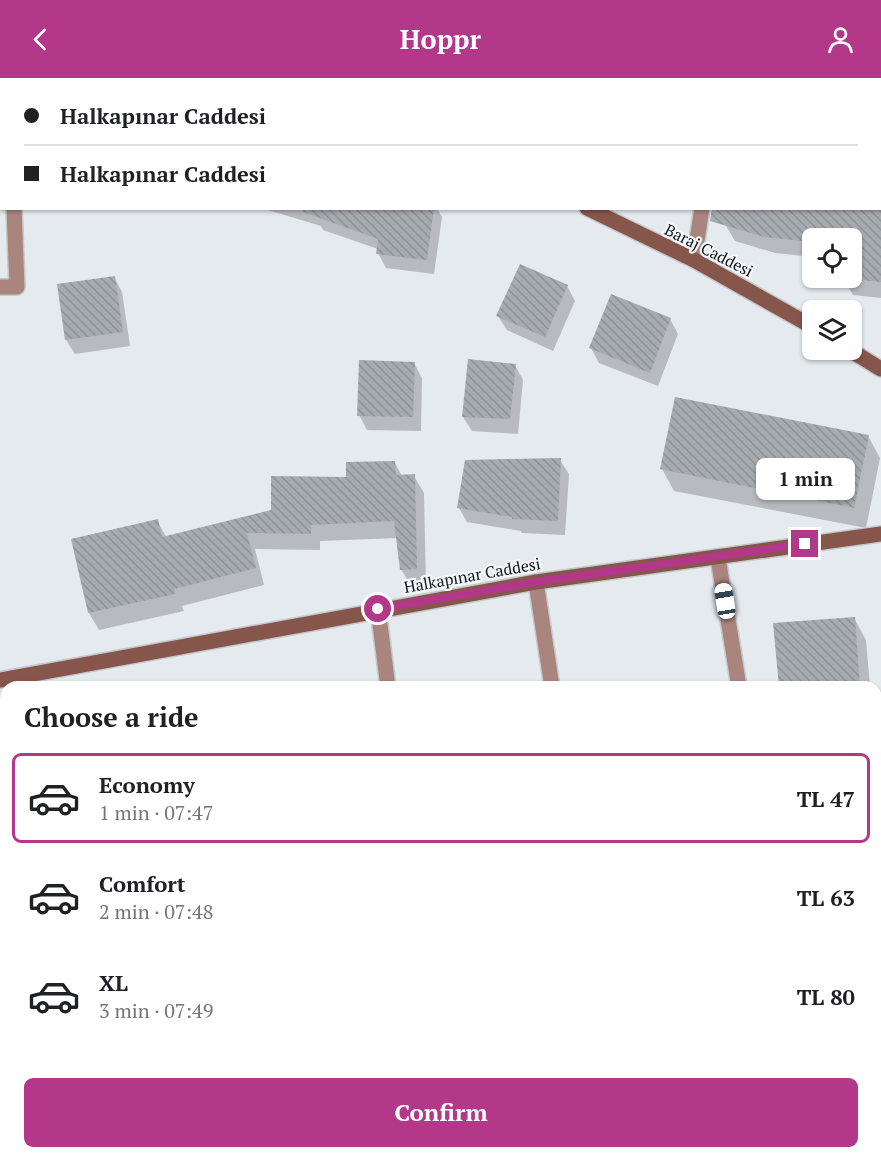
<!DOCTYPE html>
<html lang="en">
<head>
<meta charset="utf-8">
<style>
	body { margin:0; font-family:"PT Serif",serif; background:#f2f2f2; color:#202124; height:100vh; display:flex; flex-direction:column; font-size:22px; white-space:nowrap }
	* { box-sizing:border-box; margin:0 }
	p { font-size:20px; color:#757577 }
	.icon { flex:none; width:33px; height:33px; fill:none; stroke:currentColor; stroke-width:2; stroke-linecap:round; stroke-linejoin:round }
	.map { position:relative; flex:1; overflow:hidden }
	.drawer { position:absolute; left:0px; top:603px; width:882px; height:478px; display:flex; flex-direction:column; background:#fff; border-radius:18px 18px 0 0; box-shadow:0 2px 4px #0004 }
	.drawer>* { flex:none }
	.hud { position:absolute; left:0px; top:0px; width:882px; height:132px; box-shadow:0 2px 4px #0004; display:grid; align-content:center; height:132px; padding:0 24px; background:#fff }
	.buttons { position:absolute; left:802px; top:150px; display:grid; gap:12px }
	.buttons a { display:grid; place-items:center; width:60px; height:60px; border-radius:9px; background:#fff; box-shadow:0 2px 4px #0004; font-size:30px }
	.end { position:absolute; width:27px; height:27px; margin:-14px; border:8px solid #b33889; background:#fff; box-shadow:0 0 0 3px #fff }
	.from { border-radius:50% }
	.bubble { position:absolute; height:42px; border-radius:9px; background:#fff; box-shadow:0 2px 4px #0004; font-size:20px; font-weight:800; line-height:42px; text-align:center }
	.car { position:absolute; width:18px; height:36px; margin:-18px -9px; border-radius:8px; box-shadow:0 0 4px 2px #0007; background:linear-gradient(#fff 24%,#345 0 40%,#fff 0 76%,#345 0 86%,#fff 0) }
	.hud b { display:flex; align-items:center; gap:21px; height:57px; font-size:22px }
	.hud b+b { border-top:2px solid #e0e0e0 }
	.hud i { width:15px; height:15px; background:#202124 }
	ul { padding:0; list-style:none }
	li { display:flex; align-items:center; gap:18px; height:90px; margin:0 12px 9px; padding:0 12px; border:3px solid transparent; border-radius:9px }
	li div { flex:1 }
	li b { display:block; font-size:22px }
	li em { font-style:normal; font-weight:800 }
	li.on { border-color:#b33889 }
	li>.icon { width:54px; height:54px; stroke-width:1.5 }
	h2 { padding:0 24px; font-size:27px; line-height:72px }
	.primary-button { display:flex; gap:12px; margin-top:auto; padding:12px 24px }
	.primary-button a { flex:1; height:69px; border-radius:9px; background:#b33889; color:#fff; font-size:24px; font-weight:800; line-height:69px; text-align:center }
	header { display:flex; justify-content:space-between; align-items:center; height:78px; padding:0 24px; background:#b33889; color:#fff; font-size:27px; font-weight:800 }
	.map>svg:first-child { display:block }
</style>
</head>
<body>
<header><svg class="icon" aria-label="back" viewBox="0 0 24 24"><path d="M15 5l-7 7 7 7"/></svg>Hoppr<svg class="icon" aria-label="person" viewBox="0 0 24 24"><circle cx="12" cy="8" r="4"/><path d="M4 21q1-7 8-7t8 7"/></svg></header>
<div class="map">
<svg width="881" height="1081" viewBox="0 0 881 1081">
	<defs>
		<pattern id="building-back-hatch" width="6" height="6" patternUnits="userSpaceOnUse" patternTransform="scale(1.5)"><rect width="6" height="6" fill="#a6abaf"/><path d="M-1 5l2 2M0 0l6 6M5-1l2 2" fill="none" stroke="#8e9296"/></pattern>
	</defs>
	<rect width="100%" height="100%" fill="#e5eaef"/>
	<!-- shadow -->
	<g fill="#0003">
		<polygon points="54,0 142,0 147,2 53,2"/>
		<polygon points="503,0 599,0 503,2"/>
		<polygon points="757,0 823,0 757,2"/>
		<polygon points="860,0 881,0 881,220 853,217 843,200 852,200 852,160 813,160 813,179 775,175 735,163 725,146 880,130 880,2 860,2"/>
		<polygon points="261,130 437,130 442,139 434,196 386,190 378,175 378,171 323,152 321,148"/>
		<polygon points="114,199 122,214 130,268 75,276 66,262"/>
		<polygon points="567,208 575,223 553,273 507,252 498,238"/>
		<polygon points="670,241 678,256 658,308 599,285 591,270"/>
		<polygon points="414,285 422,300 421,353 367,352 359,337"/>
		<polygon points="515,287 523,302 518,356 472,353 463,339"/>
		<polygon points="868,358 880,380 866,450 674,413 662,391"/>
		<polygon points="560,382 569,396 565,457 522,455 521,453 467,444 459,430"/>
		<polygon points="395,385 402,398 414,398 424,415 426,507 411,508 401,491 398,460 320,463 320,472 255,471 264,507 182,528 184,533 99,552 89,535 73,462 157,443 167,460 272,433 347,401"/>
		<polygon points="854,540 866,562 870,609 780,609"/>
		<polygon points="881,719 881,889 876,890 876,720"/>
	</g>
	<!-- building -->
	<g fill="url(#building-back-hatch)">
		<polygon points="304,130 434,130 427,182 376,176 378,161 303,134"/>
		<polygon points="712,130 881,130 881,204 841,200 852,200 852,160 813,160 813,164 764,159 710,143"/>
		<polygon points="520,186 568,207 545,259 496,238"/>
		<polygon points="115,198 123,254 65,262 57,206"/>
		<polygon points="611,216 671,240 650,295 589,270"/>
		<polygon points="468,281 516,286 510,341 462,339"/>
		<polygon points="359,282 415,284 413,339 357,338"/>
		<polygon points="675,319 869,357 854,430 660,391"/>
		<polygon points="561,380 558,443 512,441 512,439 457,430 465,382"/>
		<polygon points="395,383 396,397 415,396 417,491 400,492 394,443 311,447 311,456 247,455 256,490 174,511 175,516 88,535 71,461 158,441 162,459 271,432 271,398 346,399 346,384"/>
		<polygon points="855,539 860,609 779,609 773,545"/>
	</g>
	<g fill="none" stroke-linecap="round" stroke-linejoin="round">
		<defs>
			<g id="street">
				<polyline points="15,2 15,0"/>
				<polyline points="722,2 722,0"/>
				<polyline points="0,38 2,38"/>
				<polyline points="694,182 702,130"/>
				<polyline points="0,209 17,209 14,130"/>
				<polyline points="718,480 739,609"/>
				<polyline points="536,504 552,609"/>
				<polyline points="378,531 388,609"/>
				<polyline points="622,1076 623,1081"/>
				<polyline points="816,1076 817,1081"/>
			</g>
			<g id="secondary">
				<polyline points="319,0 322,2"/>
				<polyline points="587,130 694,182 813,249"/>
				<polyline points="850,272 881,291"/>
				<polyline points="0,602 536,504 881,456"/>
			</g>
		</defs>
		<!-- street casing -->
		<use href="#street" stroke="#c4c8cc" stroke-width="18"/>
		<!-- secondary casing -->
		<use href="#secondary" stroke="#c4c8cc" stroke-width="18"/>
		<!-- street -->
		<use href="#street" stroke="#a9857d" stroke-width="15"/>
		<!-- secondary -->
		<use href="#secondary" stroke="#87564b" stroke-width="15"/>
	</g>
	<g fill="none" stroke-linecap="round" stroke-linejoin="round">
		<!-- route -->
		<polyline stroke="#b33889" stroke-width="8" points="378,531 536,504 805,466"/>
	</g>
	<g text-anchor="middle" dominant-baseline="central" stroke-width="4.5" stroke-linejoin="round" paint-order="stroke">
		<!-- street labels -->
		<g font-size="16" fill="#141517" stroke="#f2f7fc">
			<text transform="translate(709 172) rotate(27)">Baraj Caddesi</text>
			<text transform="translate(472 497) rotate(-10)">Halkapınar Caddesi</text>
		</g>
	</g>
</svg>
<div class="buttons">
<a><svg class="icon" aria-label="locate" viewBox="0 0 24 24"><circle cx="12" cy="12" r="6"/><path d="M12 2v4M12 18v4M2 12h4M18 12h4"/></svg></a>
<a><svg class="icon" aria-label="layers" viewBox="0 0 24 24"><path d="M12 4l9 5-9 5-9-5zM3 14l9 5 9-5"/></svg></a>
</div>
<i class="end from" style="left:378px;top:531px"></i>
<i class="end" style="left:805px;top:466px"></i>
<div class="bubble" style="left:756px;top:380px;width:99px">1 min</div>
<i class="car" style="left:725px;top:523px;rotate:351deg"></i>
<div class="hud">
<b><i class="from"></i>Halkapınar Caddesi</b>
<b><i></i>Halkapınar Caddesi</b>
</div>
<section class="drawer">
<h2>Choose a ride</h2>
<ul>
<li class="on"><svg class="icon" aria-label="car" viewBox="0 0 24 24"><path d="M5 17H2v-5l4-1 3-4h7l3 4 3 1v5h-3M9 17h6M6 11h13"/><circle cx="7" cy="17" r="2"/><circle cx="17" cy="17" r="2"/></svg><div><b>Economy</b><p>1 min · 07:47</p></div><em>TL 47</em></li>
<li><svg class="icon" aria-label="car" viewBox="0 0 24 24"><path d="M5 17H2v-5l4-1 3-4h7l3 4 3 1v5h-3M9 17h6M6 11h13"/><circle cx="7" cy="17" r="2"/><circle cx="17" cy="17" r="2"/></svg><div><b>Comfort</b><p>2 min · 07:48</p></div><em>TL 63</em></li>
<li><svg class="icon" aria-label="car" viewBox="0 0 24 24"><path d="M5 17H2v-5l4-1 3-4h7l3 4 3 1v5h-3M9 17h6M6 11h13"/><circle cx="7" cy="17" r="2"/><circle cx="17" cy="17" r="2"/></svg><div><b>XL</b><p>3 min · 07:49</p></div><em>TL 80</em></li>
</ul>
<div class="primary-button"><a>Confirm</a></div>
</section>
</div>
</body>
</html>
